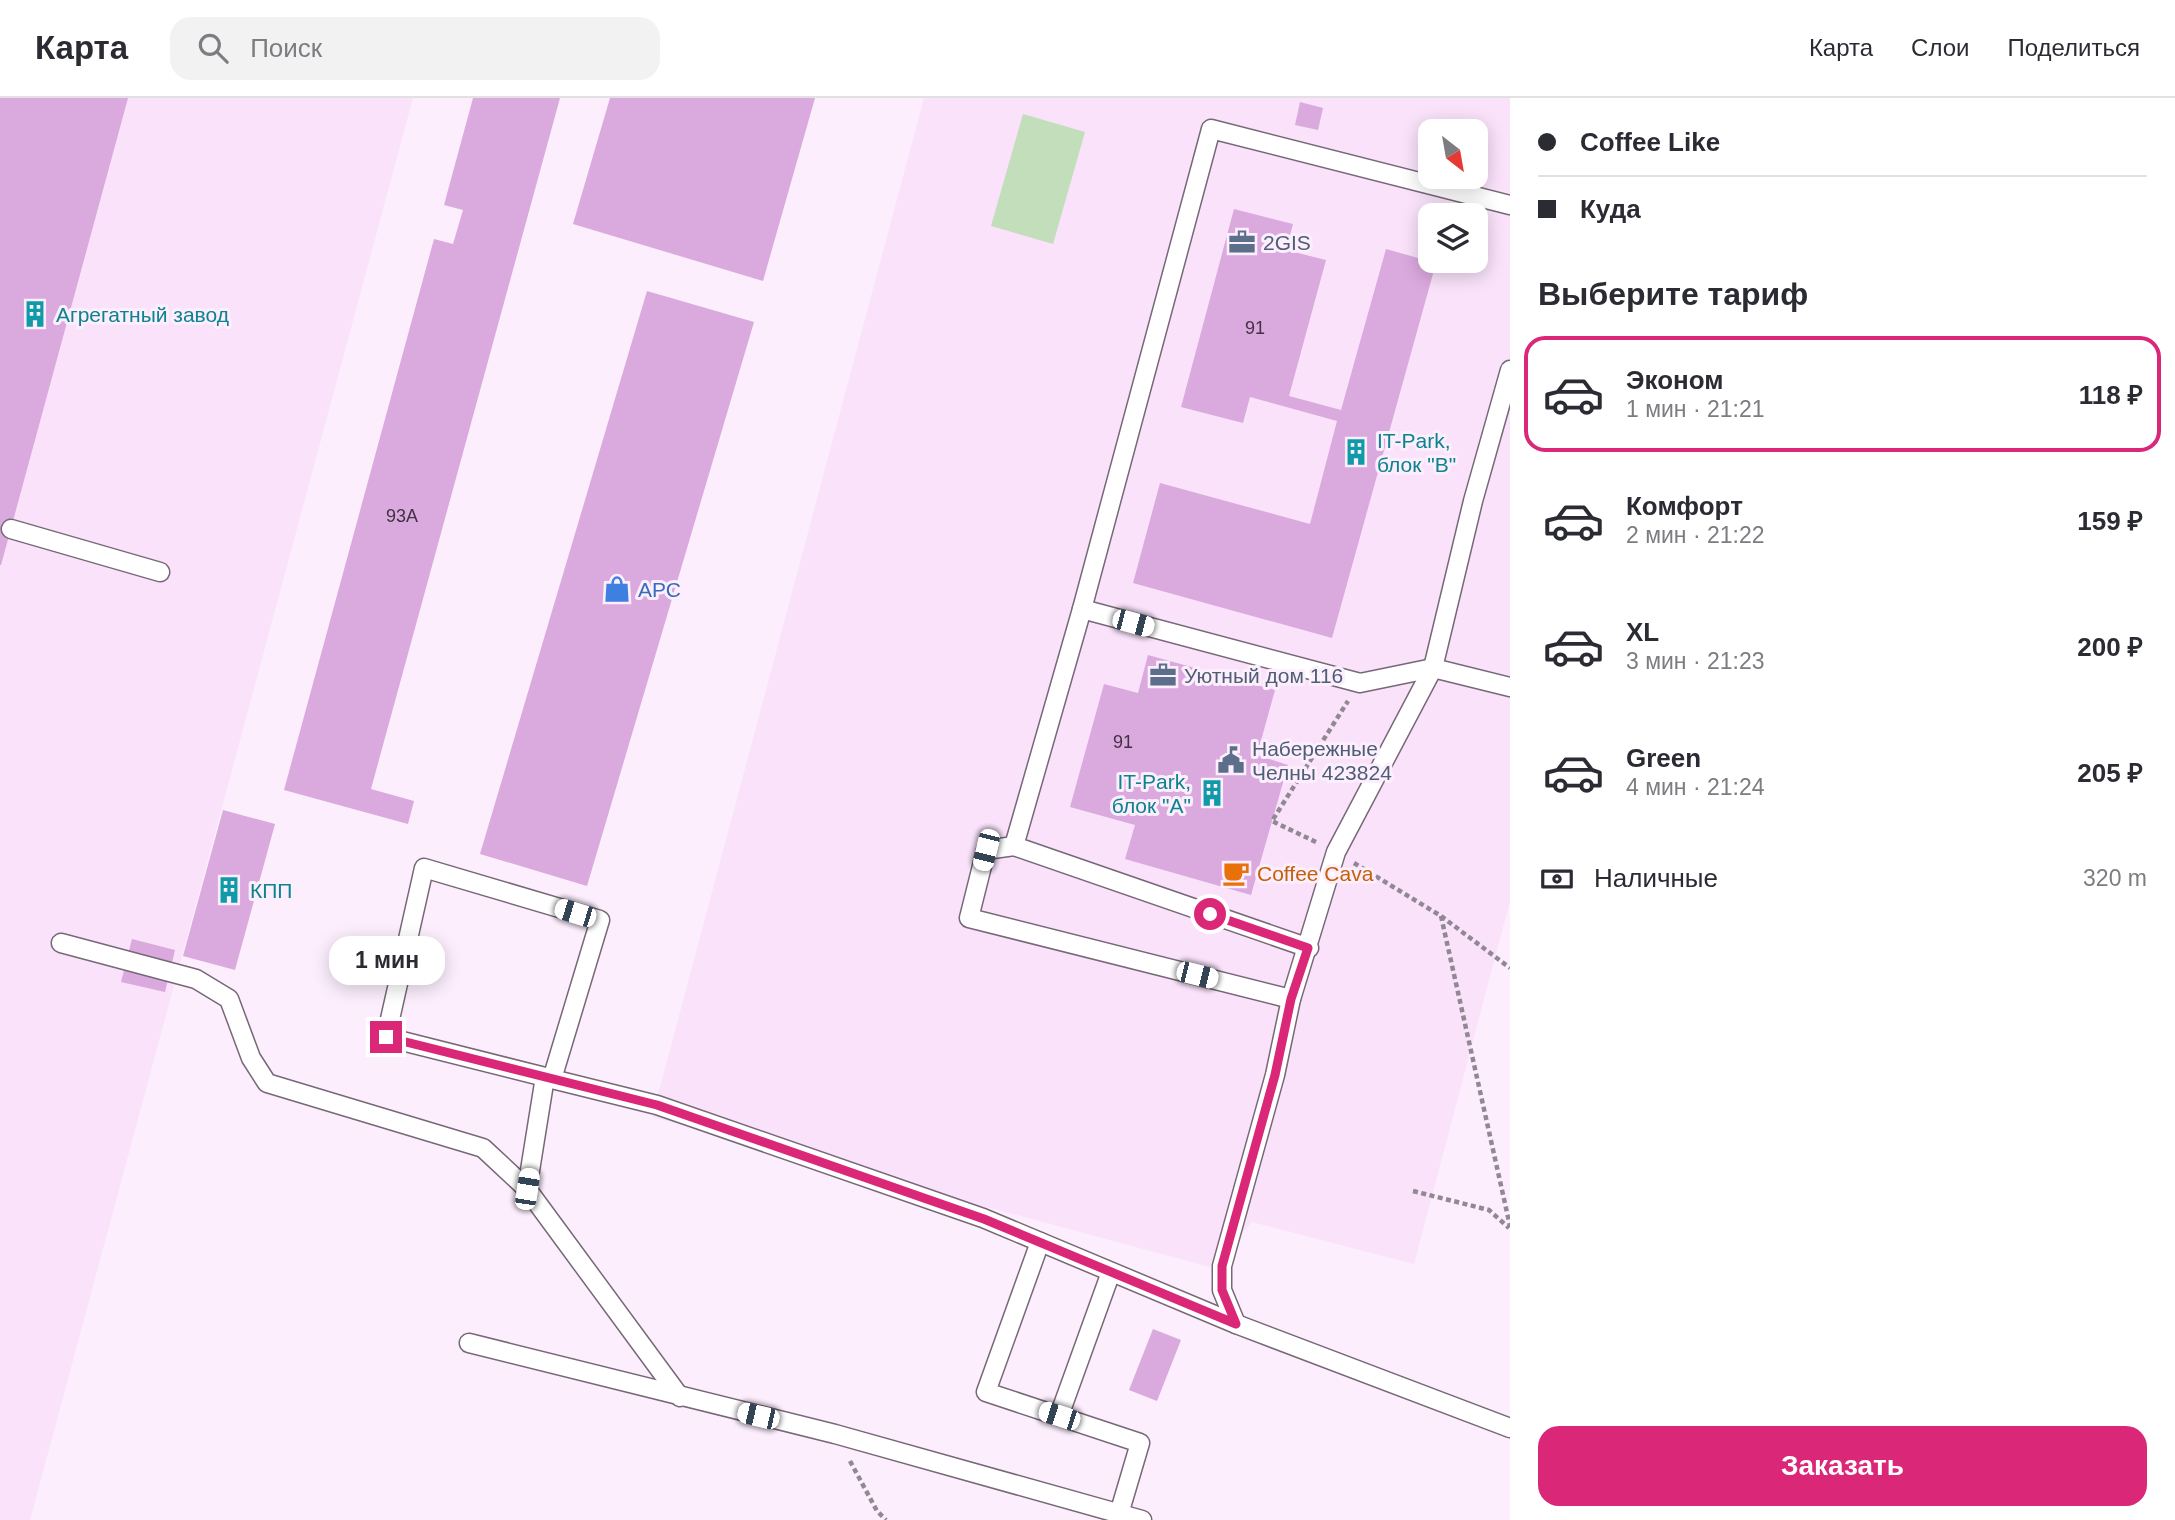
<!DOCTYPE html>
<html lang="ru">
<head>
<meta charset="utf-8">
<style>
	body { margin:0; font-family:Helvetica,sans-serif; background:#f2f2f3; color:#2b2b33; height:100vh; display:flex; flex-direction:column; font-size:26px; white-space:nowrap }
	* { box-sizing:border-box; margin:0 }
	p { font-size:23px; color:#7c7c81 }
	.icon { flex:none; width:38px; height:38px; fill:none; stroke:currentColor; stroke-width:2; stroke-linecap:round; stroke-linejoin:round }
	.map { position:relative; flex:1; overflow:hidden }
	.drawer { display:flex; flex-direction:column; background:#fff; width:665px }
	.drawer>* { flex:none }
	.banner { display:grid; align-content:center; height:154px; padding:0 28px; background:#fff }
	.needle { width:46px; rotate:149deg }
	.controls { position:absolute; left:1418px; top:21px; display:grid; gap:14px }
	.controls a { display:grid; place-items:center; width:70px; height:70px; border-radius:14px; background:#fff; box-shadow:0 4px 18px #0003; font-size:35px }
	.end { position:absolute; width:32px; height:32px; margin:-16px; border:9px solid #db2777; background:#fff; box-shadow:0 0 0 4px #fff }
	.from { border-radius:50% }
	.bubble { position:absolute; height:49px; border-radius:21px; background:#fff; box-shadow:0 4px 18px #0003; font-size:23px; font-weight:600; line-height:49px; text-align:center }
	.car { position:absolute; width:21px; height:42px; margin:-21px -10px; border-radius:9px; box-shadow:0 0 5px 2px #0007; background:linear-gradient(#fff 24%,#345 0 40%,#fff 0 76%,#345 0 86%,#fff 0) }
	.banner b { display:flex; align-items:center; gap:24px; height:66px; font-size:26px }
	.banner b+b { border-top:2px solid #e1e1e2 }
	.banner i { width:18px; height:18px; background:#2b2b33 }
	ul { padding:0; list-style:none }
	li { display:flex; align-items:center; gap:21px; height:116px; margin:0 14px 10px; padding:0 14px; border:4px solid transparent; border-radius:21px }
	li div { flex:1 }
	li b { display:block; font-size:26px }
	li em { font-style:normal; font-weight:600 }
	li.on { border-color:#db2777 }
	li>.icon { width:63px; height:63px; stroke-width:1.5 }
	h2 { padding:0 28px; font-size:32px; line-height:84px }
	.pay { display:flex; align-items:center; gap:18px; height:77px; padding:0 28px; font-size:26px }
	.pay p { margin-inline-start:auto }
	.cta { display:flex; gap:14px; margin-top:auto; padding:14px 28px }
	.cta a { flex:1; height:80px; border-radius:21px; background:#db2777; color:#fff; font-size:28px; font-weight:600; line-height:80px; text-align:center }
	header { display:flex; align-items:center; gap:42px; box-sizing:border-box; height:98px; padding:0 35px; background:#fff; border-bottom:2px solid #e1e1e2 }
	header strong { font-size:33px }
	nav { display:flex; gap:38px; margin-inline-start:auto; font-size:24px }
	.search { width:490px; height:63px; background:#f2f2f3; display:flex; align-items:center; gap:18px; box-sizing:border-box; padding:0 24px; border-radius:21px; color:#7c7c81; font-size:26px }
	main { display:flex; flex:1; min-height:0 }
	.map>svg:first-child { display:block }
</style>
</head>
<body>
<header>
<strong>Карта</strong>
<div class="search"><svg class="icon" aria-label="search" viewBox="0 0 24 24"><circle cx="10" cy="10" r="6"/><path d="M15 15l6 6"/></svg>Поиск</div>
<nav><a>Карта</a><a>Слои</a><a>Поделиться</a></nav>
</header>
<main>
<div class="map">
<svg width="1510" height="1422" viewBox="0 0 1510 1422">
	<rect width="100%" height="100%" fill="#fceefd"/>
	<!-- built -->
	<g fill="#f9e2fa" fill-rule="evenodd">
		<polygon points="0,0 413,0 30,1422 0,1422"/>
		<path d="M924,0H1510V803L1414,1166L1252,1124L1210,1169L652,1019ZM1430,33H1475V79H1430ZM1430,117H1475V163H1430Z"/>
	</g>
	<!-- green -->
	<polygon fill="#c2deba" points="1023,16 1085,34 1053,146 991,128"/>
	<!-- building -->
	<g fill="#daa9de">
		<polygon points="0,0 128,0 1,467 0,467"/>
		<polygon points="473,0 560,0 371,691 414,703 408,726 284,692 434,141 453,146 463,112 444,107"/>
		<polygon points="610,0 815,0 763,183 573,126"/>
		<polygon points="1300,4 1323,10 1318,32 1295,27"/>
		<polygon points="1234,111 1293,126 1286,152 1326,162 1289,298 1341,312 1386,151 1436,165 1332,540 1133,485 1160,385 1310,426 1337,323 1250,299 1243,325 1181,309"/>
		<polygon points="647,193 754,224 587,788 480,756"/>
		<polygon points="1148,557 1275,592 1257,657 1288,667 1251,797 1125,761 1135,727 1070,709 1104,586 1138,595"/>
		<polygon points="223,712 275,726 235,872 183,858"/>
		<polygon points="132,841 175,852 165,894 121,884"/>
		<polygon points="1153,1231 1181,1242 1157,1303 1129,1292"/>
	</g>
	<g fill="none" stroke-linecap="round" stroke-linejoin="round">
		<defs>
			<g id="service">
				<polyline points="11,431 160,474"/>
				<polyline points="1082,511 1360,585 1433,570 1510,589"/>
				<polyline points="1014,748 986,752 969,820 1291,901"/>
				<polyline points="61,845 196,881 229,901 251,960 267,985 483,1050 527,1091"/>
				<polyline points="1309,850 1014,748 1082,511 1211,31 1510,107"/>
				<polyline points="545,979 527,1091 680,1299"/>
				<polyline points="552,981 600,822 424,770 386,939 545,979 552,981 657,1007 983,1120 1236,1226 1510,1330"/>
				<polyline points="1040,1144 986,1294 1140,1345 1119,1416"/>
				<polyline points="1236,1226 1222,1192 1222,1168 1275,977 1291,901 1336,754 1433,570 1473,403 1510,272"/>
				<polyline points="469,1245 835,1336 1142,1422"/>
				<polyline points="1059,1318 1111,1174"/>
			</g>
		</defs>
		<!-- service casing -->
		<use href="#service" stroke="#776878" stroke-width="21"/>
		<!-- path -->
		<g stroke="#928893" stroke-width="4.5" stroke-dasharray="5 3.5" stroke-linecap="butt">
			<polyline points="1316,744 1272,723 1348,603"/>
			<polyline points="1354,765 1441,818 1510,870"/>
			<polyline points="1441,818 1510,1128"/>
			<polyline points="1413,1093 1489,1112 1509,1130"/>
			<polyline points="850,1363 877,1413 886,1422"/>
		</g>
		<!-- service -->
		<use href="#service" stroke="#fff" stroke-width="18"/>
	</g>
	<g fill="none" stroke-linecap="round" stroke-linejoin="round">
		<!-- route -->
		<polyline stroke="#db2777" stroke-width="9" points="386,939 657,1007 984,1121 1236,1226 1222,1192 1222,1168 1275,977 1291,901 1308,850 1210,816"/>
	</g>
	<!-- icons -->
	<defs>
		<symbol id="office-bare" viewBox="-9 -9 18 18"><path d="M-6-3h4V-5.5h4V-3h4V5H-6ZM-1-4.5V-3h2v-1.5ZM-6 0V1H6V0Z" fill="#5c6f8a" stroke="#fceefd" stroke-width="2.5" paint-order="stroke"/></symbol>
		<symbol id="building-bare" viewBox="-9 -9 18 18"><path d="M-4-6H4V6H1V3H-1V6H-4ZM-2.5-4.3h1.7v1.8h-1.7ZM.8-4.3h1.7v1.8H.8ZM-2.5-1h1.7V.8h-1.7ZM.8-1h1.7V.8H.8Z" fill="#0f9aa8" stroke="#fceefd" stroke-width="2.5" paint-order="stroke"/></symbol>
		<symbol id="shop-bare" viewBox="-9 -9 18 18"><path d="M-5-2.5h2.3a2.7 3.5 0 0 1 5.4 0H5L5.5 6h-11ZM-1.5-2.5h3a1.5 2.3 0 0 0-3 0Z" fill="#3f7fe0" stroke="#fceefd" stroke-width="2.5" paint-order="stroke"/></symbol>
		<symbol id="civic-bare" viewBox="-9 -9 18 18"><path d="M-.6-6.5H3V-4.5H.6V-3L4-1V1h2V6H-6V1h2V-1L-.6-3ZM-1.2 2.5V6h2.4V2.5Z" fill="#5c6f8a" stroke="#fceefd" stroke-width="2.5" paint-order="stroke"/></symbol>
		<symbol id="cafe-bare" viewBox="-9 -9 18 18"><path d="M-5.5-4.5H6V0H3Q3 3.5 0 3.5H-2.5Q-5.5 3.5-5.5 0ZM3-3.2v2h1.7v-2ZM-6 4.5H4V6H-6Z" fill="#e8710a" stroke="#fceefd" stroke-width="2.5" paint-order="stroke"/></symbol>
	</defs>
	<g fill-rule="evenodd">
		<use href="#office-bare" x="1223" y="125" width="38" height="38"/>
		<use href="#building-bare" x="16" y="197" width="38" height="38"/>
		<use href="#building-bare" x="1337" y="335" width="38" height="38"/>
		<use href="#shop-bare" x="598" y="472" width="38" height="38"/>
		<use href="#office-bare" x="1144" y="558" width="38" height="38"/>
		<use href="#civic-bare" x="1212" y="643" width="38" height="38"/>
		<use href="#building-bare" x="1193" y="676" width="38" height="38"/>
		<use href="#cafe-bare" x="1217" y="756" width="38" height="38"/>
		<use href="#building-bare" x="210" y="773" width="38" height="38"/>
	</g>
	<g text-anchor="middle" dominant-baseline="central" stroke-width="6" stroke-linejoin="round" paint-order="stroke">
		<!-- number labels -->
		<g font-size="18" fill="#413143">
			<text x="1255" y="230">91</text>
			<text x="402" y="418">93А</text>
			<text x="1123" y="644">91</text>
		</g>
		<!-- service labels -->
		<g font-size="21" fill="#4e5e75" stroke="#fceefd" text-anchor="start">
			<text x="1263" y="144">2GIS</text>
			<text x="1184" y="577">Уютный дом 116</text>
			<text x="1252" y="650">Набережные<tspan x="1252" dy="24">Челны 423824</tspan></text>
		</g>
		<!-- culture labels -->
		<g font-size="21" fill="#0d838f" stroke="#fceefd" text-anchor="start">
			<text x="56" y="216">Агрегатный завод</text>
			<text x="1377" y="342">IT-Park,<tspan x="1377" dy="24">блок "В"</tspan></text>
			<text x="1191" y="683" text-anchor="end">IT-Park,<tspan x="1191" dy="24">блок "А"</tspan></text>
			<text x="250" y="792">КПП</text>
		</g>
		<!-- shop labels -->
		<g font-size="21" fill="#366cbe" stroke="#fceefd" text-anchor="start">
			<text x="638" y="491">АРС</text>
		</g>
		<!-- food labels -->
		<g font-size="21" fill="#c56008" stroke="#fceefd" text-anchor="start">
			<text x="1257" y="775">Coffee Cava</text>
		</g>
	</g>
</svg>
<div class="controls">
<a><svg class="needle" viewBox="-14 -14 28 28"><path d="M0-13l5 13h-10z" fill="#e53935"/><path d="M0 13l5-13h-10z" fill="#7c7c81"/></svg></a>
<a><svg class="icon" aria-label="layers" viewBox="0 0 24 24"><path d="M12 4l9 5-9 5-9-5zM3 14l9 5 9-5"/></svg></a>
</div>
<i class="end from" style="left:1210px;top:816px"></i>
<i class="end" style="left:386px;top:939px"></i>
<div class="bubble" style="left:329px;top:838px;width:116px">1 мин</div>
<i class="car" style="left:1133px;top:525px;rotate:105deg"></i>
<i class="car" style="left:986px;top:752px;rotate:194deg"></i>
<i class="car" style="left:575px;top:815px;rotate:287deg"></i>
<i class="car" style="left:1197px;top:877px;rotate:104deg"></i>
<i class="car" style="left:527px;top:1091px;rotate:9deg"></i>
<i class="car" style="left:758px;top:1318px;rotate:283deg"></i>
<i class="car" style="left:1059px;top:1318px;rotate:288deg"></i>
</div>
<section class="drawer">
<div class="banner">
<b><i class="from"></i>Coffee Like</b>
<b><i></i>Куда</b>
</div>
<h2>Выберите тариф</h2>
<ul>
<li class="on"><svg class="icon" aria-label="car" viewBox="0 0 24 24"><path d="M5 17H2v-5l4-1 3-4h7l3 4 3 1v5h-3M9 17h6M6 11h13"/><circle cx="7" cy="17" r="2"/><circle cx="17" cy="17" r="2"/></svg><div><b>Эконом</b><p>1 мин · 21:21</p></div><em>118 ₽</em></li>
<li><svg class="icon" aria-label="car" viewBox="0 0 24 24"><path d="M5 17H2v-5l4-1 3-4h7l3 4 3 1v5h-3M9 17h6M6 11h13"/><circle cx="7" cy="17" r="2"/><circle cx="17" cy="17" r="2"/></svg><div><b>Комфорт</b><p>2 мин · 21:22</p></div><em>159 ₽</em></li>
<li><svg class="icon" aria-label="car" viewBox="0 0 24 24"><path d="M5 17H2v-5l4-1 3-4h7l3 4 3 1v5h-3M9 17h6M6 11h13"/><circle cx="7" cy="17" r="2"/><circle cx="17" cy="17" r="2"/></svg><div><b>XL</b><p>3 мин · 21:23</p></div><em>200 ₽</em></li>
<li><svg class="icon" aria-label="car" viewBox="0 0 24 24"><path d="M5 17H2v-5l4-1 3-4h7l3 4 3 1v5h-3M9 17h6M6 11h13"/><circle cx="7" cy="17" r="2"/><circle cx="17" cy="17" r="2"/></svg><div><b>Green</b><p>4 мин · 21:24</p></div><em>205 ₽</em></li>
</ul>
<div class="pay"><svg class="icon" aria-label="cash" viewBox="0 0 24 24"><path d="M3 7h18v10H3z"/><circle cx="12" cy="12" r="2"/></svg>Наличные<p>320 m</p></div>
<div class="cta"><a>Заказать</a></div>
</section>
</main>
</body>
</html>
